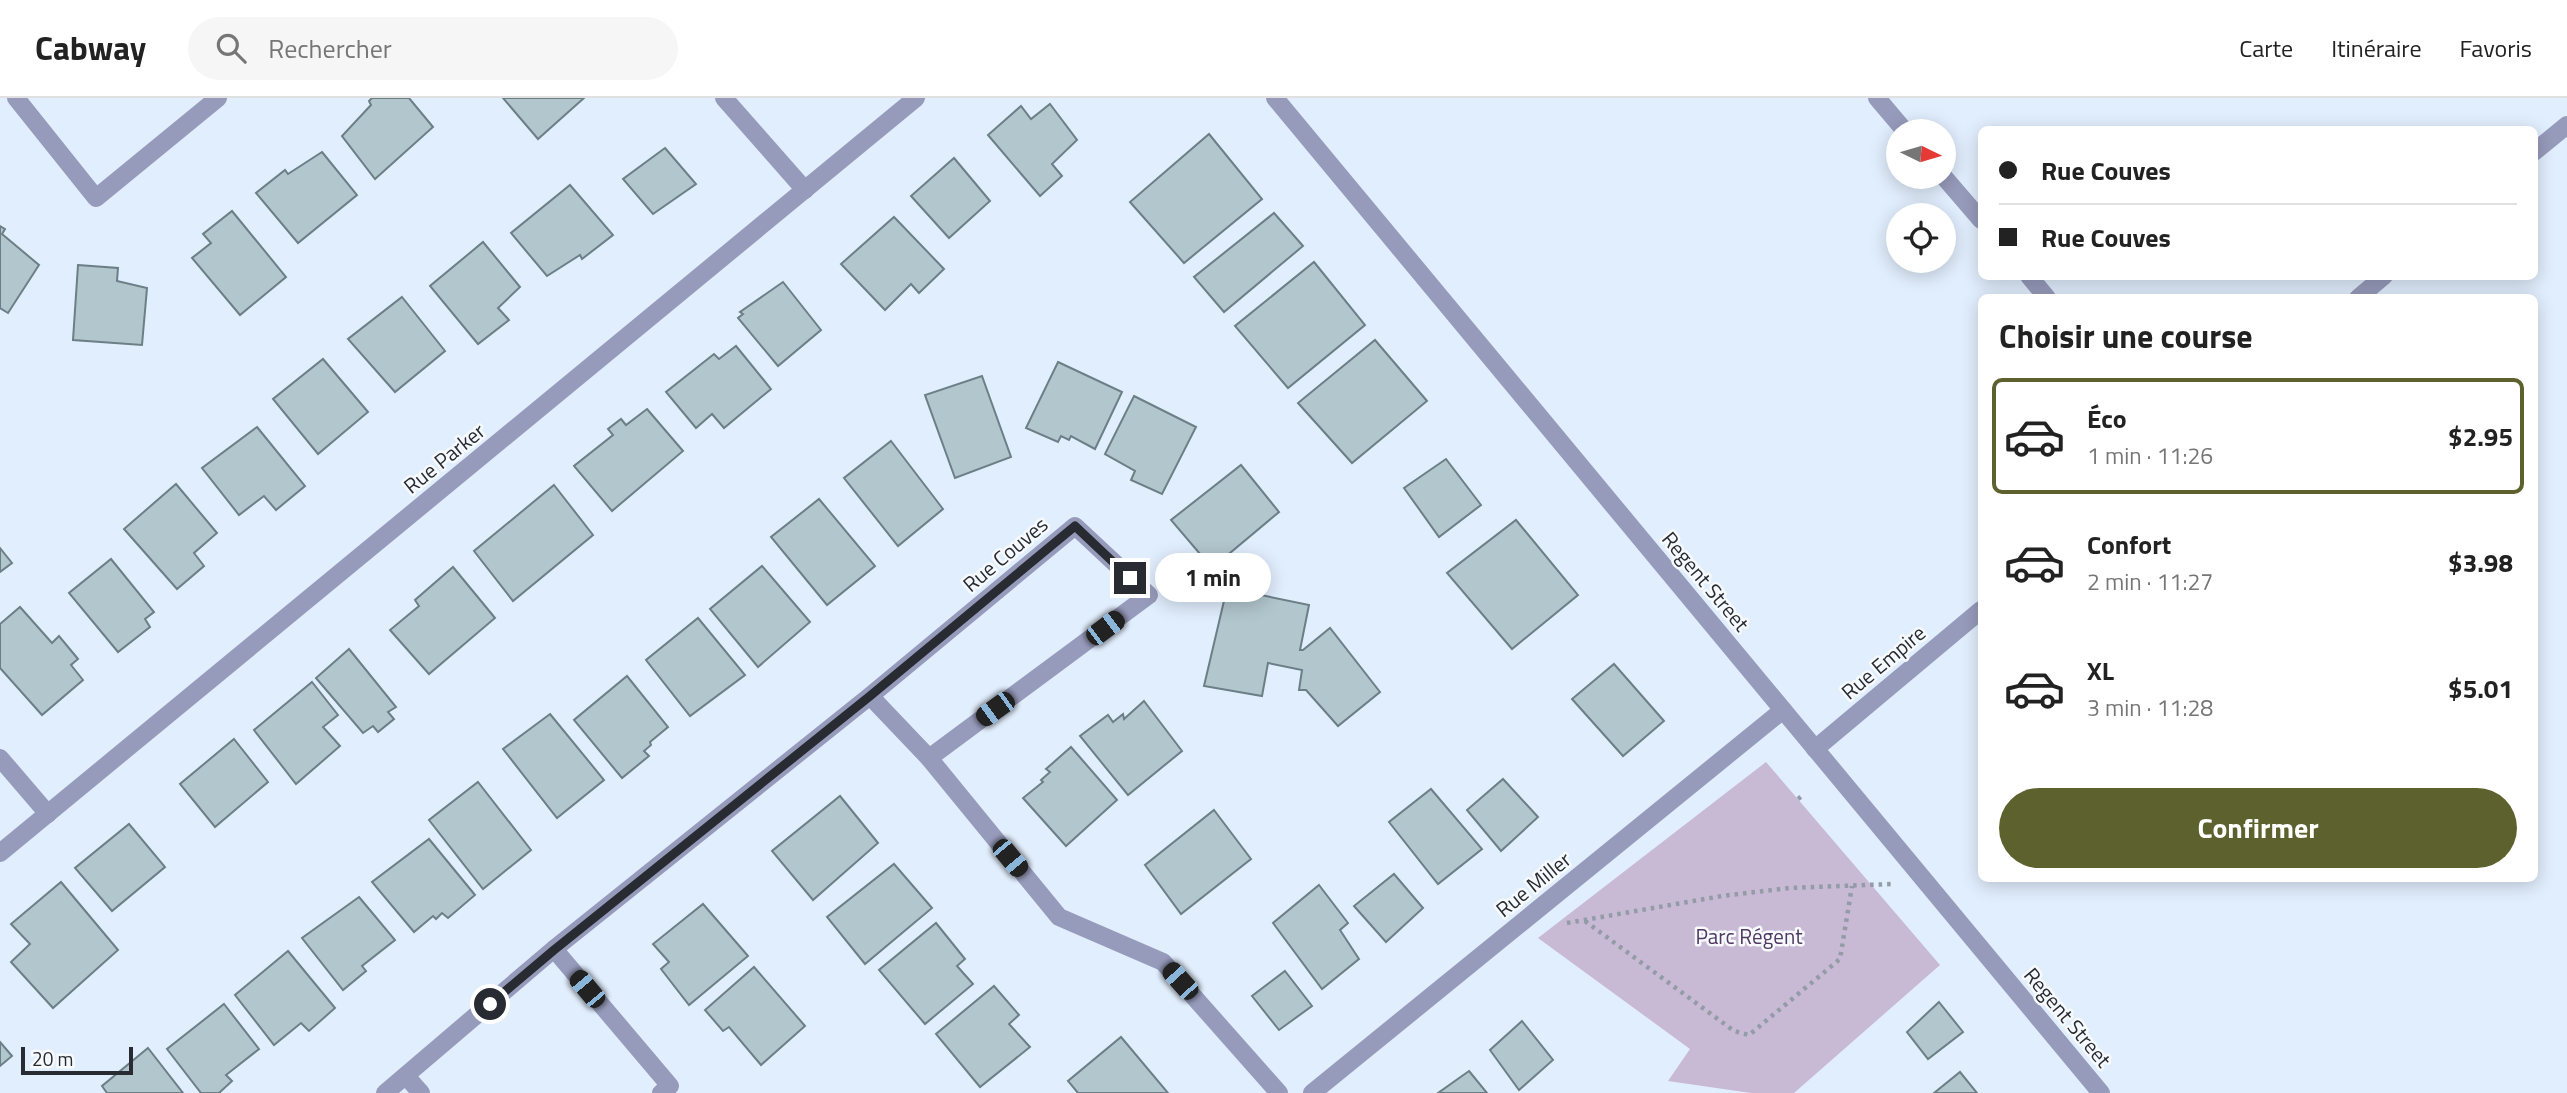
<!DOCTYPE html>
<html lang="fr">
<head>
<meta charset="utf-8">
<style>
	body { margin:0; font-family:"Titillium Web",sans-serif; background:#f6f6f6; color:#222; height:100vh; display:flex; flex-direction:column; font-size:26px; white-space:nowrap }
	* { box-sizing:border-box; margin:0 }
	p { font-size:23px; color:#767676 }
	.icon { flex:none; width:38px; height:38px; fill:none; stroke:currentColor; stroke-width:2; stroke-linecap:round; stroke-linejoin:round }
	.map { position:relative; flex:1; overflow:hidden }
	.sheet { position:absolute; left:1978px; top:196px; width:560px; height:588px; display:flex; flex-direction:column; background:#fff; border-radius:10px; box-shadow:0 4px 18px #0003 }
	.sheet>* { flex:none }
	.banner { position:absolute; left:1978px; top:28px; width:560px; height:154px; border-radius:10px; box-shadow:0 4px 18px #0003; display:grid; align-content:center; height:154px; padding:0 21px; background:#fff }
	.needle { width:46px; rotate:95deg }
	.tools { position:absolute; left:1886px; top:21px; display:grid; gap:14px }
	.tools a { display:grid; place-items:center; width:70px; height:70px; border-radius:50%; background:#fff; box-shadow:0 4px 18px #0003; font-size:35px }
	.scale { position:absolute; left:21px; bottom:18px; width:112px; box-sizing:border-box; padding-left:7px; border:4px solid #282c32; border-top:0; font-size:19px; line-height:24px; white-space:nowrap; color:#282c32; -webkit-text-stroke:5px #f7fafd; paint-order:stroke }
	.end { position:absolute; width:32px; height:32px; margin:-16px; border:9px solid #282c32; background:#fff; box-shadow:0 0 0 4px #fff }
	.from { border-radius:50% }
	.bubble { position:absolute; height:49px; border-radius:24px; background:#fff; box-shadow:0 4px 18px #0003; font-size:23px; font-weight:700; line-height:49px; text-align:center }
	.car { position:absolute; width:21px; height:42px; margin:-21px -10px; border-radius:9px; box-shadow:0 0 5px 2px #0007; background:linear-gradient(#222 24%,#8ab4d8 0 40%,#222 0 76%,#8ab4d8 0 86%,#222 0) }
	.banner b { display:flex; align-items:center; gap:24px; height:66px; font-size:26px }
	.banner b+b { border-top:2px solid #e0e0e0 }
	.banner i { width:18px; height:18px; background:#222 }
	ul { padding:0; list-style:none }
	li { display:flex; align-items:center; gap:21px; height:116px; margin:0 14px 10px; padding:0 7px; border:4px solid transparent; border-radius:10px }
	li div { flex:1 }
	li b { display:block; font-size:26px }
	li em { font-style:normal; font-weight:700 }
	li.current { border-color:#5d612e }
	li>.icon { width:63px; height:63px; stroke-width:1.5 }
	h2 { padding:0 21px; font-size:32px; line-height:84px }
	.cta { display:flex; gap:14px; margin-top:auto; padding:14px 21px }
	.cta a { flex:1; height:80px; border-radius:42px; background:#5d612e; color:#fff; font-size:28px; font-weight:700; line-height:80px; text-align:center }
	header { display:flex; align-items:center; gap:42px; box-sizing:border-box; height:98px; padding:0 35px; background:#fff; border-bottom:2px solid #e0e0e0 }
	header strong { font-size:33px }
	nav { display:flex; gap:38px; margin-inline-start:auto; font-size:24px }
	.search { width:490px; height:63px; background:#f6f6f6; display:flex; align-items:center; gap:18px; box-sizing:border-box; padding:0 24px; border-radius:38px; color:#767676; font-size:26px }
	.map>svg:first-child { display:block }
</style>
</head>
<body>
<header>
<strong>Cabway</strong>
<div class="search"><svg class="icon" aria-label="search" viewBox="0 0 24 24"><circle cx="10" cy="10" r="6"/><path d="M15 15l6 6"/></svg>Rechercher</div>
<nav><a>Carte</a><a>Itinéraire</a><a>Favoris</a></nav>
</header>
<div class="map">
<svg width="2567" height="995" viewBox="0 0 2567 995">
	<rect width="100%" height="100%" fill="#e1eefd"/>
	<!-- green -->
	<polygon fill="#c8b9d5" points="1766,664 1940,867 1794,995 1751,995 1668,983 1690,951 1538,840"/>
	<!-- building -->
	<g fill="#b2c6ce" stroke="#6c7f86" stroke-width="2">
		<polygon points="372,0 409,0 433,29 375,81 342,38 371,7 369,3"/>
		<polygon points="503,0 584,0 538,41"/>
		<polygon points="1050,6 1077,42 1052,66 1062,78 1040,98 988,37 1021,8 1031,21"/>
		<polygon points="1209,36 1262,101 1184,165 1130,104"/>
		<polygon points="665,50 696,86 653,116 623,81"/>
		<polygon points="322,54 357,97 298,145 256,95 285,72 288,76"/>
		<polygon points="954,60 990,103 949,140 911,98"/>
		<polygon points="570,87 613,137 582,161 580,157 547,178 511,135"/>
		<polygon points="232,113 286,179 240,217 192,160 211,145 203,136"/>
		<polygon points="1274,115 1303,148 1224,214 1194,179"/>
		<polygon points="894,119 944,171 919,195 911,186 885,212 841,166"/>
		<polygon points="0,128 5,131 2,136 39,167 8,215 0,210"/>
		<polygon points="483,144 520,189 498,210 509,222 478,246 430,188"/>
		<polygon points="1314,164 1365,227 1288,290 1235,228"/>
		<polygon points="78,167 118,170 117,183 147,190 142,247 73,242"/>
		<polygon points="783,184 821,232 778,268 738,220 743,216 740,214"/>
		<polygon points="402,199 445,253 395,294 348,241"/>
		<polygon points="1375,242 1427,303 1352,365 1298,305"/>
		<polygon points="736,248 771,291 724,330 712,316 696,330 666,294 714,256 719,261"/>
		<polygon points="323,261 368,314 318,356 273,301"/>
		<polygon points="1058,264 1122,294 1095,351 1071,338 1069,342 1061,338 1058,344 1026,330"/>
		<polygon points="982,278 1011,359 955,380 925,297"/>
		<polygon points="1134,298 1196,329 1162,396 1131,382 1135,373 1105,356"/>
		<polygon points="647,311 683,353 612,413 574,368 613,337 608,331 621,321 626,327"/>
		<polygon points="257,329 305,388 276,412 264,398 239,417 202,370"/>
		<polygon points="891,343 943,411 898,448 844,380"/>
		<polygon points="1446,361 1481,407 1439,439 1404,390"/>
		<polygon points="1241,367 1279,414 1212,470 1171,422"/>
		<polygon points="176,386 217,435 194,455 204,468 177,491 124,431"/>
		<polygon points="554,387 593,437 513,503 474,453"/>
		<polygon points="819,401 875,468 827,507 771,439"/>
		<polygon points="1516,422 1578,497 1512,551 1447,475"/>
		<polygon points="0,450 12,465 0,474"/>
		<polygon points="111,461 154,514 145,521 150,529 118,554 69,495"/>
		<polygon points="762,468 810,524 758,569 710,511"/>
		<polygon points="453,469 495,520 429,576 390,532 419,508 415,502"/>
		<polygon points="1227,490 1309,507 1300,552 1303,552 1330,530 1380,594 1338,628 1306,592 1299,592 1302,572 1268,565 1262,598 1204,588"/>
		<polygon points="20,509 52,545 59,538 78,561 71,567 83,582 42,617 0,570 0,526"/>
		<polygon points="698,520 745,577 690,618 646,562"/>
		<polygon points="349,551 396,609 388,614 394,621 378,634 373,628 363,635 316,580"/>
		<polygon points="1614,566 1664,623 1623,658 1572,601"/>
		<polygon points="627,578 668,629 650,644 651,647 644,653 649,658 622,680 574,622"/>
		<polygon points="312,584 338,617 323,629 340,648 296,686 254,632"/>
		<polygon points="1144,603 1182,653 1128,697 1080,638 1108,617 1113,624 1123,616 1124,621"/>
		<polygon points="550,616 604,682 557,720 503,651"/>
		<polygon points="234,641 268,684 215,729 180,686"/>
		<polygon points="1071,649 1117,702 1066,748 1023,700 1043,684 1041,682 1050,674 1046,671"/>
		<polygon points="1503,681 1538,719 1501,753 1467,712"/>
		<polygon points="478,684 531,752 483,791 429,722"/>
		<polygon points="1431,691 1482,751 1438,786 1389,724"/>
		<polygon points="840,698 878,745 813,802 772,753"/>
		<polygon points="1214,712 1251,761 1181,816 1145,767"/>
		<polygon points="129,726 165,769 112,813 75,770"/>
		<polygon points="429,741 475,797 448,820 442,815 436,821 433,818 414,834 372,784"/>
		<polygon points="894,766 932,810 865,866 827,819"/>
		<polygon points="1394,776 1423,810 1386,844 1354,808"/>
		<polygon points="61,784 118,852 53,910 11,864 30,846 11,826"/>
		<polygon points="1319,787 1348,825 1340,832 1359,861 1322,891 1273,825"/>
		<polygon points="359,799 395,842 362,868 366,873 343,892 302,840"/>
		<polygon points="703,806 748,858 689,907 661,871 669,864 653,846"/>
		<polygon points="936,825 965,861 957,868 973,886 925,926 879,872"/>
		<polygon points="288,853 335,910 309,933 301,925 274,947 235,897"/>
		<polygon points="754,869 805,928 761,967 729,929 723,933 705,912"/>
		<polygon points="1285,873 1312,908 1279,932 1252,898"/>
		<polygon points="994,888 1019,917 1009,926 1030,949 980,989 936,936"/>
		<polygon points="1939,904 1963,934 1928,961 1907,934"/>
		<polygon points="224,906 259,951 226,977 232,983 219,995 201,995 167,951"/>
		<polygon points="1522,923 1553,962 1519,992 1490,952"/>
		<polygon points="1121,939 1168,995 1078,995 1068,983"/>
		<polygon points="0,944 12,958 0,968"/>
		<polygon points="148,950 183,995 107,995 102,988"/>
		<polygon points="1469,973 1487,995 1438,995"/>
		<polygon points="1960,974 1977,995 1934,995"/>
	</g>
	<g fill="none" stroke-linecap="round" stroke-linejoin="round">
		<!-- path -->
		<g stroke="#929ba6" stroke-width="4.5" stroke-dasharray="3.5 5" stroke-linecap="butt">
			<polyline points="1798,701 1802,698"/>
			<polyline points="1585,823 1734,933 1749,937 1840,861 1852,788"/>
			<polyline points="1567,825 1722,798 1789,790 1892,786"/>
		</g>
		<!-- street -->
		<g stroke="#979bbb" stroke-width="18">
			<polyline points="16,0 96,100 218,0"/>
			<polyline points="724,0 805,92"/>
			<polyline points="1275,0 2101,995"/>
			<polyline points="1877,0 1905,33"/>
			<polyline points="2534,54 2567,27"/>
			<polyline points="1944,79 1981,122"/>
			<polyline points="2029,178 2047,200"/>
			<polyline points="2358,200 2384,178"/>
			<polyline points="1815,651 1981,512"/>
			<polyline points="0,660 48,716"/>
			<polyline points="929,660 1059,819 1163,864 1279,995"/>
			<polyline points="0,755 916,0"/>
			<polyline points="554,851 670,988 661,995"/>
			<polyline points="406,978 421,995"/>
			<polyline points="385,995 554,851 870,598 1075,428 1149,497 929,660 870,598"/>
			<polyline points="1312,995 1783,612"/>
		</g>
	</g>
	<g fill="none" stroke-linecap="round" stroke-linejoin="round">
		<!-- route -->
		<polyline stroke="#282c32" stroke-width="9" points="490,906 554,852 870,598 1075,428 1130,480"/>
	</g>
	<g text-anchor="middle" dominant-baseline="central" stroke-width="5" stroke-linejoin="round" paint-order="stroke">
		<!-- street labels -->
		<g font-size="21" fill="#282c32" stroke="#f7fafd">
			<text transform="translate(444 360) rotate(-39)">Rue Parker</text>
			<text transform="translate(1005 456) rotate(-40)">Rue Couves</text>
			<text transform="translate(1706 483) rotate(50)">Regent Street</text>
			<text transform="translate(1883 564) rotate(-40)">Rue Empire</text>
			<text transform="translate(1533 786) rotate(-39)">Rue Miller</text>
			<text transform="translate(2068 919) rotate(50)">Regent Street</text>
		</g>
		<!-- park labels -->
		<g font-size="21" fill="#503963" stroke="#f7fafd">
			<text x="1749" y="838">Parc Régent</text>
		</g>
	</g>
</svg>
<div class="tools">
<a><svg class="needle" viewBox="-14 -14 28 28"><path d="M0-13l5 13h-10z" fill="#e53935"/><path d="M0 13l5-13h-10z" fill="#767676"/></svg></a>
<a><svg class="icon" aria-label="locate" viewBox="0 0 24 24"><circle cx="12" cy="12" r="6"/><path d="M12 2v4M12 18v4M2 12h4M18 12h4"/></svg></a>
</div>
<div class="scale">20 m</div>
<i class="end from" style="left:490px;top:906px"></i>
<i class="end" style="left:1130px;top:480px"></i>
<div class="bubble" style="left:1155px;top:455px;width:116px">1 min</div>
<i class="car" style="left:1105px;top:530px;rotate:53deg"></i>
<i class="car" style="left:995px;top:611px;rotate:234deg"></i>
<i class="car" style="left:1010px;top:760px;rotate:140deg"></i>
<i class="car" style="left:1180px;top:883px;rotate:318deg"></i>
<i class="car" style="left:587px;top:891px;rotate:320deg"></i>
<div class="banner">
<b><i class="from"></i>Rue Couves</b>
<b><i></i>Rue Couves</b>
</div>
<section class="sheet">
<h2>Choisir une course</h2>
<ul>
<li class="current"><svg class="icon" aria-label="car" viewBox="0 0 24 24"><path d="M5 17H2v-5l4-1 3-4h7l3 4 3 1v5h-3M9 17h6M6 11h13"/><circle cx="7" cy="17" r="2"/><circle cx="17" cy="17" r="2"/></svg><div><b>Éco</b><p>1 min · 11:26</p></div><em>$2.95</em></li>
<li><svg class="icon" aria-label="car" viewBox="0 0 24 24"><path d="M5 17H2v-5l4-1 3-4h7l3 4 3 1v5h-3M9 17h6M6 11h13"/><circle cx="7" cy="17" r="2"/><circle cx="17" cy="17" r="2"/></svg><div><b>Confort</b><p>2 min · 11:27</p></div><em>$3.98</em></li>
<li><svg class="icon" aria-label="car" viewBox="0 0 24 24"><path d="M5 17H2v-5l4-1 3-4h7l3 4 3 1v5h-3M9 17h6M6 11h13"/><circle cx="7" cy="17" r="2"/><circle cx="17" cy="17" r="2"/></svg><div><b>XL</b><p>3 min · 11:28</p></div><em>$5.01</em></li>
</ul>
<div class="cta"><a>Confirmer</a></div>
</section>
</div>
</body>
</html>
